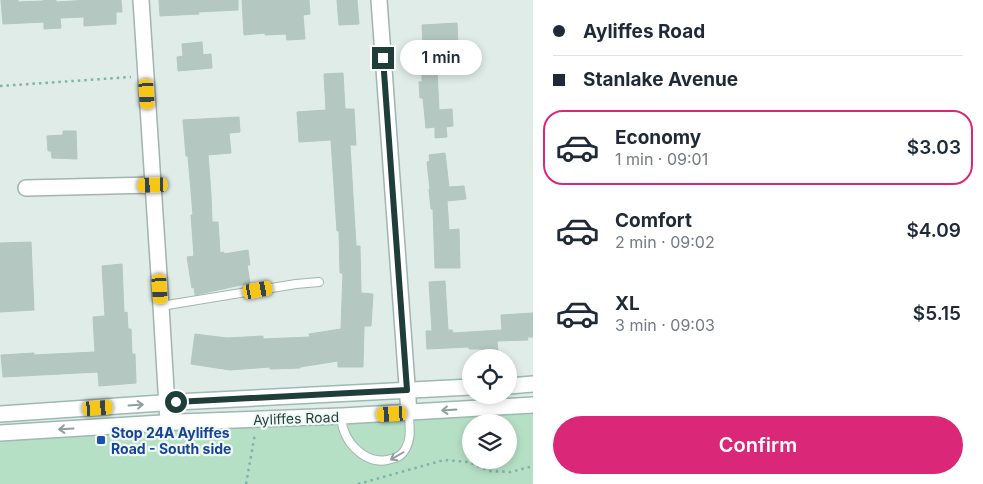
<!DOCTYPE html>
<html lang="en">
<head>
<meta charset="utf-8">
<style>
	body { margin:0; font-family:Inter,sans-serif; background:#f2f2f3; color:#1f2937; height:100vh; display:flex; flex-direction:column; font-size:19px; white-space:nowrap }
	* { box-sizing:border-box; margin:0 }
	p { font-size:16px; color:#747a83 }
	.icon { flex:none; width:28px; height:28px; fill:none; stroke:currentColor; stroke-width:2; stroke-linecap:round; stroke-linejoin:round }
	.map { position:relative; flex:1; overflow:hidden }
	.panel { display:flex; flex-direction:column; background:#fff; width:450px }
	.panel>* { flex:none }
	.top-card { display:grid; align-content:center; height:110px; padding:0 20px; background:#fff }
	.fabs { position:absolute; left:462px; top:349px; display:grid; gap:10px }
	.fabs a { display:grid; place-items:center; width:55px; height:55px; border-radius:50%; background:#fff; box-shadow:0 2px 8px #0003; font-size:25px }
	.end { position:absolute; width:22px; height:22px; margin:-11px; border:6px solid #1f3e39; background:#fff; box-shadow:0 0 0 2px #fff }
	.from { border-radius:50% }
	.bubble { position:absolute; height:35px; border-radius:18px; background:#fff; box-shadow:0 2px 8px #0003; font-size:16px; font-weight:600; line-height:35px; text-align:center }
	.car { position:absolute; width:15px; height:30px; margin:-15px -8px; border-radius:6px; box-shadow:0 0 4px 1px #0007; background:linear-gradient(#f5c518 24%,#345 0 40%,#f5c518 0 76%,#345 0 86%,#f5c518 0) }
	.top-card b { display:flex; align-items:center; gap:18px; height:48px; font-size:19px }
	.top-card b+b { border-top:1px solid #e0e1e3 }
	.top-card i { width:12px; height:12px; background:#1f2937 }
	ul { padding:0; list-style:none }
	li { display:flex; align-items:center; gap:15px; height:75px; margin:0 10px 8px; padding:0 10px; border:2px solid transparent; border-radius:20px }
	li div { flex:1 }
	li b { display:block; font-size:19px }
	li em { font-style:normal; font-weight:600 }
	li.current { border-color:#db2777 }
	li>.icon { width:45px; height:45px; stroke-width:1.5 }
	.cta { display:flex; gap:10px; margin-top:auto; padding:10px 20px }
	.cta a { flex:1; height:58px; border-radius:30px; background:#db2777; color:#fff; font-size:20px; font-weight:600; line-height:58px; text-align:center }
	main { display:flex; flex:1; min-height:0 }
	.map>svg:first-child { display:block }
</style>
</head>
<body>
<main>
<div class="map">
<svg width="533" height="484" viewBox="0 0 533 484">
	<rect width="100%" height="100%" fill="#e0ece8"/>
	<!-- green -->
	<path fill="#b6e0c6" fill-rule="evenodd" d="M533,406V484H0V433ZM471,422H509V460H471Z"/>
	<!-- building -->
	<g fill="#b5c7c1" stroke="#b2c7c0">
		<polygon points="1,0 18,0 18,2 43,1 43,0 56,0 56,2 90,0 121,0 122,12 116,12 116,24 84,26 84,17 60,18 61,28 44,29 44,22 3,24"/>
		<polygon points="159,0 238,0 238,10 198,12 199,14 160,16"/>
		<polygon points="242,0 309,0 310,14 303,15 305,39 287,40 286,34 265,35 265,33 244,35"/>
		<polygon points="337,0 357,0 359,24 339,25"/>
		<polygon points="457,23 458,46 442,47 442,44 423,45 422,25"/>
		<polygon points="202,42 203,55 211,54 212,68 178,71 177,57 183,56 182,44"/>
		<polygon points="437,69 439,110 452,109 453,126 446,127 447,137 435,138 435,127 426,128 423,98 420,98 419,82 422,82 422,70"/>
		<polygon points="343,73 345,109 354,109 356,145 350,145 356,246 360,246 361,293 373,294 371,326 364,326 363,367 338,367 338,361 300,367 300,368 270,369 270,367 230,370 191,364 195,334 227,338 263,336 263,339 310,337 309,334 341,329 343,273 340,273 339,231 337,231 331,140 299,142 297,112 326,110 324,74"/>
		<polygon points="239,117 240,132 229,133 231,153 208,155 211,194 212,222 218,222 220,253 224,252 224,254 248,250 250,265 247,265 250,283 195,295 194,287 192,288 187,257 194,256 191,215 193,215 188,156 186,156 183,120"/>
		<polygon points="63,131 76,131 77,159 52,158 51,151 48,151 47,136 63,135"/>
		<polygon points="445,153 449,187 464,186 466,199 447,201 449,230 459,229 460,268 435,268 433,209 431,209 429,189 430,189 427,162 430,161 429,155"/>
		<polygon points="31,242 34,310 0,312 0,243"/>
		<polygon points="122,264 124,313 127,312 128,329 131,329 132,354 135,354 136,383 99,386 98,372 3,377 1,355 34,353 34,355 95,352 93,317 105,316 102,266"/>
		<polygon points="445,281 448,330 452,330 453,333 502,330 501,315 533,313 533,337 527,337 528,340 497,341 498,352 486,353 486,350 482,351 482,349 469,349 469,347 427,349 426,331 432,331 429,282"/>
	</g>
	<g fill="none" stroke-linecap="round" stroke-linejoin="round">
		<defs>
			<g id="lane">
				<polyline points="161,306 296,284 319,282"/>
				<path d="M342,416C342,420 342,425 343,428C349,448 370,466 391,459C398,458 403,454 406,448C412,437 409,425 409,413"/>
			</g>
			<g id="street">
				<polyline points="141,0 161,306 168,423"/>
				<polyline points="379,0 409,413"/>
				<polyline points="26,188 153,185"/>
			</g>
			<g id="secondary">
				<polyline points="509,386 533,384"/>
				<polyline points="0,414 176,402 471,387"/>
				<polyline points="0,433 178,422 342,416 533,405"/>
			</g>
		</defs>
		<!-- lane casing -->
		<use href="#lane" stroke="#a2b4b0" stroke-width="10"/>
		<!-- street casing -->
		<use href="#street" stroke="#a2b4b0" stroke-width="18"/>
		<!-- secondary casing -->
		<use href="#secondary" stroke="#9db9b2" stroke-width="18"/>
		<!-- path -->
		<g stroke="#7db3a8" stroke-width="2.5" stroke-dasharray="2.5 4" stroke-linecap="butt">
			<polyline points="0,86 131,77"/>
			<polyline points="246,484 255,434"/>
			<polyline points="358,484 444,460 469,462 489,471 511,472 533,466"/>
		</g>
		<!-- lane -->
		<use href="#lane" stroke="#fff" stroke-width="8"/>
		<!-- street -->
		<use href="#street" stroke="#fff" stroke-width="15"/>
		<!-- secondary -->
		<use href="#secondary" stroke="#fff" stroke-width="15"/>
	</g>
	<!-- one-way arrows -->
	<defs><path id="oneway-shaft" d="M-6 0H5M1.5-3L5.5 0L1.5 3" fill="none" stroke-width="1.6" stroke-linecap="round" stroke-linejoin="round" transform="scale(1.25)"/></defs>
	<g stroke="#8f9e9c">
		<use href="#oneway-shaft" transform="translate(136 405) rotate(-4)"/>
		<use href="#oneway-shaft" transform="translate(449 410) rotate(176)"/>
		<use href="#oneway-shaft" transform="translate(66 429) rotate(177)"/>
		<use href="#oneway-shaft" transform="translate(397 456) rotate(150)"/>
	</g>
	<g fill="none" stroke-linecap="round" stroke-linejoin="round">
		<!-- route -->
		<polyline stroke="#1f3e39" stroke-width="6" points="176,402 407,390 383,58"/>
	</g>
	<!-- markers -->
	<rect fill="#1a4fb4" stroke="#f1f9f5" stroke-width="2" x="96" y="435" width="10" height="10" rx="2.5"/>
	<g text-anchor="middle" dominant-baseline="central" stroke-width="4.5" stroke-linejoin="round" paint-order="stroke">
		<!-- street labels -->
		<g font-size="14" fill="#1f3e39" stroke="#f1f9f5">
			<text transform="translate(296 418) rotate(-2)">Ayliffes Road</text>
		</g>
		<!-- transit labels -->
		<g font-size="14" font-weight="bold" fill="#164399" stroke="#f1f9f5" text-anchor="start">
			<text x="111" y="432">Stop 24A Ayliffes<tspan x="111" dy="16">Road - South side</tspan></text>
		</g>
	</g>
</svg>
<div class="fabs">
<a><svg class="icon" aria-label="locate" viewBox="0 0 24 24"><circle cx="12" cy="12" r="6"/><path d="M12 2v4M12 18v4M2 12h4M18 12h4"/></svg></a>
<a><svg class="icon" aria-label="layers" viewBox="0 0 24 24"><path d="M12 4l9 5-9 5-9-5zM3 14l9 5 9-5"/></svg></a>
</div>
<i class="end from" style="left:176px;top:402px"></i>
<i class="end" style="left:383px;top:58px"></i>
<div class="bubble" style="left:400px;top:40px;width:82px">1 min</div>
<i class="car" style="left:147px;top:94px;rotate:176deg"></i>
<i class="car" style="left:153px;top:185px;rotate:268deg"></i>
<i class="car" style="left:160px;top:289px;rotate:176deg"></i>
<i class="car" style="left:258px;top:290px;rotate:80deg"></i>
<i class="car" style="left:98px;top:408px;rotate:86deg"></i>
<i class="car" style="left:392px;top:414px;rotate:267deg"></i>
</div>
<section class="panel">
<div class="top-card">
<b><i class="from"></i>Ayliffes Road</b>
<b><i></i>Stanlake Avenue</b>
</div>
<ul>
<li class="current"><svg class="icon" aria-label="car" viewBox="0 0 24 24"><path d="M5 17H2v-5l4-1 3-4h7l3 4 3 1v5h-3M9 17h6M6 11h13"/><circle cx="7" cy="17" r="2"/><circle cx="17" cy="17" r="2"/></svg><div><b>Economy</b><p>1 min · 09:01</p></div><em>$3.03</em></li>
<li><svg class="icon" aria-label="car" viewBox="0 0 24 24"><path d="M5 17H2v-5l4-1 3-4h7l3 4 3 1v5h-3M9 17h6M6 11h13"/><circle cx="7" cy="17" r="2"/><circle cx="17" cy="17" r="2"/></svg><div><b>Comfort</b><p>2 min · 09:02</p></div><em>$4.09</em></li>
<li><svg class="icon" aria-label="car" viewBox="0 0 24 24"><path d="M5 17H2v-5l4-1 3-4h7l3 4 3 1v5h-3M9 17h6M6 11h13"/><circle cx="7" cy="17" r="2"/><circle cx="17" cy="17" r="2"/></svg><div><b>XL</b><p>3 min · 09:03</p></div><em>$5.15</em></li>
</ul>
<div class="cta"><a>Confirm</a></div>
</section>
</main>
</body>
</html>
